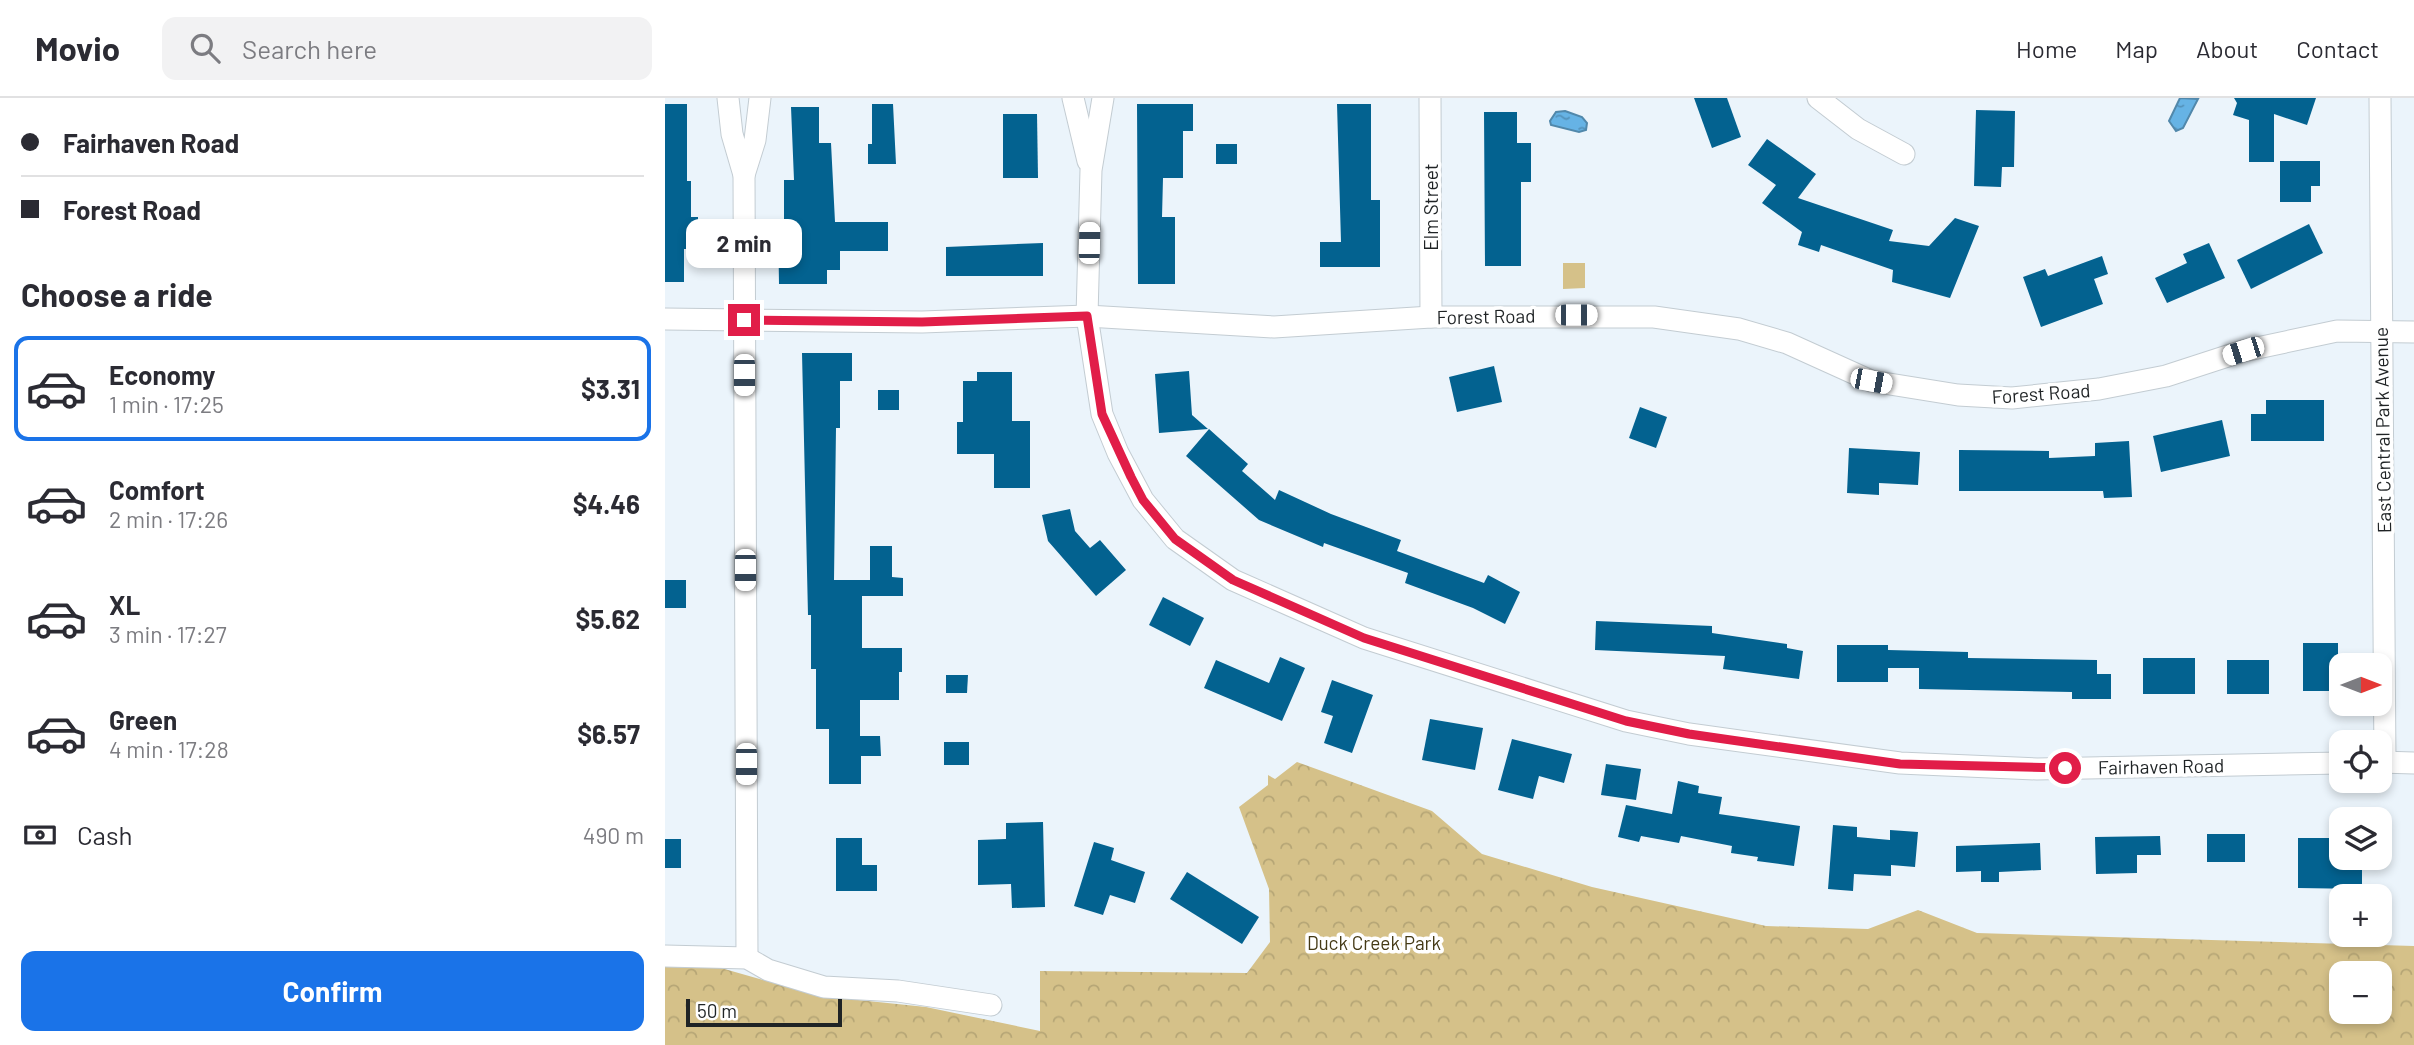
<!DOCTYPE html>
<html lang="en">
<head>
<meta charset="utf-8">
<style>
	body { margin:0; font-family:Barlow,sans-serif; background:#f2f2f3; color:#2b2b33; height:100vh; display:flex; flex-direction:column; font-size:26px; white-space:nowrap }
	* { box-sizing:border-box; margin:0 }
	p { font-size:23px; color:#7c7c81 }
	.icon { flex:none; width:38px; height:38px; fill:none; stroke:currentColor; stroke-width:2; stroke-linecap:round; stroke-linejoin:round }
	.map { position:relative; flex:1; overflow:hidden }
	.drawer { display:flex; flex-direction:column; background:#fff; width:665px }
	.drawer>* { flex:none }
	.banner { display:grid; align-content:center; height:154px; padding:0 21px; background:#fff }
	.needle { width:46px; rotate:90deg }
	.fabs { position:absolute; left:1664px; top:555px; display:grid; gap:14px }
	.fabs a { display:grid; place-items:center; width:63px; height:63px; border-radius:14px; background:#fff; box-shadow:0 4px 10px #0003; font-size:35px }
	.scale { position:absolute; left:21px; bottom:18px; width:156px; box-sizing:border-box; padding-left:7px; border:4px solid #1f2325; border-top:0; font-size:19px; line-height:24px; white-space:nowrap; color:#1f2325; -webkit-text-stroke:5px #fff; paint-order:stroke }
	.end { position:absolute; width:32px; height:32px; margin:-16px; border:9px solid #e11d48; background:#fff; box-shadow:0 0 0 4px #fff }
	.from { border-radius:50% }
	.bubble { position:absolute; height:49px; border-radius:14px; background:#fff; box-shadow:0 4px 10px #0003; font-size:23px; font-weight:700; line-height:49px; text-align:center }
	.car { position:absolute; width:21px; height:42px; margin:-21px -10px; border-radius:9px; box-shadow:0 0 5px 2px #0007; background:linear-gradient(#fff 24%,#345 0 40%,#fff 0 76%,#345 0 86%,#fff 0) }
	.banner b { display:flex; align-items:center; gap:24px; height:66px; font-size:26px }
	.banner b+b { border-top:2px solid #e1e1e2 }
	.banner i { width:18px; height:18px; background:#2b2b33 }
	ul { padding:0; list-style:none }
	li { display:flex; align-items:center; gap:21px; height:105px; margin:0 14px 10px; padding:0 7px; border:4px solid transparent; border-radius:14px }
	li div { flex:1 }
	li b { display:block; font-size:26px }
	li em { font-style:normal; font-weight:700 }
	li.current { border-color:#1a73e8 }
	li>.icon { width:63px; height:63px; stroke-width:1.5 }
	h2 { padding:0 21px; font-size:32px; line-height:84px }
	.pay { display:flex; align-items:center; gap:18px; height:77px; padding:0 21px; font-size:26px }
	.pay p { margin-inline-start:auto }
	.cta { display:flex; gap:14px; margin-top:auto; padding:14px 21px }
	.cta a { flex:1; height:80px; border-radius:14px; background:#1a73e8; color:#fff; font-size:28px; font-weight:700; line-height:80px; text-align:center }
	header { display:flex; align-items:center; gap:42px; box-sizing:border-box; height:98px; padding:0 35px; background:#fff; border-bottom:2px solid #e1e1e2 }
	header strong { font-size:33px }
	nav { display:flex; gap:38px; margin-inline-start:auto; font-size:24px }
	.search { width:490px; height:63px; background:#f2f2f3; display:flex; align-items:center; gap:18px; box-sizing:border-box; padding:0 24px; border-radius:14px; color:#7c7c81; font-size:26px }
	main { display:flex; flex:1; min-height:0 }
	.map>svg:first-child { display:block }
</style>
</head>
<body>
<header>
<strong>Movio</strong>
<div class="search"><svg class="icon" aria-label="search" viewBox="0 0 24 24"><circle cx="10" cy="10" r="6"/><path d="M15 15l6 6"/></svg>Search here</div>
<nav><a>Home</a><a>Map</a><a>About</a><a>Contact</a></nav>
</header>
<main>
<section class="drawer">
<div class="banner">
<b><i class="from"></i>Fairhaven Road</b>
<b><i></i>Forest Road</b>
</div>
<h2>Choose a ride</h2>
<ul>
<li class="current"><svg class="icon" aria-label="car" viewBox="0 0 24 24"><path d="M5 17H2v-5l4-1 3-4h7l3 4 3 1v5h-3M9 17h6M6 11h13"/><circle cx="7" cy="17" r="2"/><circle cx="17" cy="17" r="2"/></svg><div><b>Economy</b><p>1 min · 17:25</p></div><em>$3.31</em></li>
<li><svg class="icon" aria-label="car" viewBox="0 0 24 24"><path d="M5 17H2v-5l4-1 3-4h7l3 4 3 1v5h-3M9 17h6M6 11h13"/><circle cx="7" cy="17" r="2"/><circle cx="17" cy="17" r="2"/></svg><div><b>Comfort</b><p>2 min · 17:26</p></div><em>$4.46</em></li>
<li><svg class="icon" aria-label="car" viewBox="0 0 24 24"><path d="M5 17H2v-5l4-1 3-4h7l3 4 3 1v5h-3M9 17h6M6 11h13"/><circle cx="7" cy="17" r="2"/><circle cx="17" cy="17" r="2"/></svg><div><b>XL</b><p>3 min · 17:27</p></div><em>$5.62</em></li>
<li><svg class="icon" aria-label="car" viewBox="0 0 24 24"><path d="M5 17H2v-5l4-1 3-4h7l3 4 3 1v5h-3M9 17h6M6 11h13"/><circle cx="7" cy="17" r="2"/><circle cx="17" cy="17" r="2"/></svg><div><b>Green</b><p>4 min · 17:28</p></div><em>$6.57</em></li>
</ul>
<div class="pay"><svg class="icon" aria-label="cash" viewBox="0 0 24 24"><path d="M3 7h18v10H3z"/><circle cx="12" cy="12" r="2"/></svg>Cash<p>490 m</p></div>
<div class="cta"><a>Confirm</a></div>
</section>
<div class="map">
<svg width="1749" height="947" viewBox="0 0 1749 947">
	<defs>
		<pattern id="forest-crowns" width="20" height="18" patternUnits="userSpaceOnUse" patternTransform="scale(1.75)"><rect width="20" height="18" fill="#d5c189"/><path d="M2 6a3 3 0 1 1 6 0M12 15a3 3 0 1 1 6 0" fill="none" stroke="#b6a676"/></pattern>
		<pattern id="water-ripples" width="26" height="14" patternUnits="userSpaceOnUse" patternTransform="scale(1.75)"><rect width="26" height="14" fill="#66b3e5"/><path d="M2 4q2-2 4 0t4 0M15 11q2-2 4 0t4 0" fill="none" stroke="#5391b9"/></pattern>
	</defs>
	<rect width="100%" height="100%" fill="#ebf4fb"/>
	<!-- grass -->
	<polygon fill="#d5c189" points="898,165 920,165 920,190 898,191"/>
	<!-- forest -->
	<path fill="url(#forest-crowns)" fill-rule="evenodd" d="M632,664L767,713L817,756L927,789L1101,828L1203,831L1253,812L1312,835L1749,848V947H0V869L56,870L155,898L261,909L375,933V873L582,875L605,844L604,791L574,709L603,687V677L610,681ZM1676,875H1715V914H1676Z"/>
	<!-- water -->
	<g fill="url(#water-ripples)" stroke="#5188ab" stroke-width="2">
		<polygon points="1515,0 1533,1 1518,30 1511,33 1504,23"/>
		<polygon points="900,13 917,19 922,25 921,32 914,34 886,27 885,23 891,14"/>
	</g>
	<!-- building -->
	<g fill="#036290">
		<polygon points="1029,0 1062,0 1076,39 1047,50"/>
		<polygon points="1569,0 1651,0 1642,27 1609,16 1609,64 1584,64 1584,22 1568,17 1572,5"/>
		<polygon points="0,6 22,6 22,83 26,83 26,119 33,119 33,151 19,151 19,184 0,184"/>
		<polygon points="207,6 228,6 231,66 203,66 203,46 207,46"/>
		<polygon points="472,6 528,6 528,33 518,33 518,80 498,80 497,119 510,119 510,186 473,186"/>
		<polygon points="672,6 706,6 706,102 715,102 715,169 655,169 655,144 676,144"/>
		<polygon points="126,9 154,9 154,45 166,45 170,124 223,124 223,153 175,153 175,172 162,172 162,186 114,186 113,121 119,121 119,82 129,82"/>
		<polygon points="1311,12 1350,13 1349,69 1337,69 1336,89 1309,88"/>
		<polygon points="819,14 852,14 852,45 866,45 866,84 856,84 856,168 820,168"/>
		<polygon points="338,16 372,16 373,80 338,80"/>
		<polygon points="1102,41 1151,76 1133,100 1228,132 1224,143 1264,148 1290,120 1314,128 1285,200 1227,184 1228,172 1156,147 1154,154 1133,147 1137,134 1097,105 1111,87 1083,67"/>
		<rect x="551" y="46" width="21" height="20"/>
		<polygon points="1615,63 1655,63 1655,88 1646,88 1646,104 1615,104"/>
		<polygon points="1644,126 1658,155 1586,191 1572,162"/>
		<polygon points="378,145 378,178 281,178 281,149"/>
		<polygon points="1544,145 1560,180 1502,205 1490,180 1522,165 1518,156"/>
		<polygon points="1437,158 1443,176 1429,181 1438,206 1376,229 1358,179 1380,171 1383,178"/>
		<polygon points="137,255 187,255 187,283 175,283 175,330 171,330 169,482 205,482 205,448 227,448 227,479 238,480 238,498 197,498 197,550 237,550 237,574 234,574 234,602 195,602 195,638 215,638 216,658 196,658 196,686 164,686 164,631 151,631 151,571 146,571 146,517 143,517"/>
		<polygon points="829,268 837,304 792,314 784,279"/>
		<polygon points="524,273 527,317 543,331 494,335 490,276"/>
		<polygon points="312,274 347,274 347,323 365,323 365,390 329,390 329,356 292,356 292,324 298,324 298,283 312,283"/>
		<rect x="213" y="292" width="21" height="20"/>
		<polygon points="1601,302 1659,302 1659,343 1586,343 1586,316 1601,316"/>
		<polygon points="975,309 1002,319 991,350 964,340"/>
		<polygon points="1557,322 1565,358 1496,374 1488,338"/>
		<polygon points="544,331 583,366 577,373 610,402 614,392 666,416 736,442 732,453 819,485 823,477 855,494 840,526 808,510 740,485 743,475 659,445 658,449 594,422 521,358"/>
		<polygon points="1464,343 1467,399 1439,400 1438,393 1294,393 1294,352 1384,353 1384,360 1430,358 1430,345"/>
		<polygon points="1184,350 1255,354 1253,387 1214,385 1214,397 1182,395"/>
		<polygon points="405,411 410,433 425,450 435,442 461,472 431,498 383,443 377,417"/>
		<rect x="0" y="482" width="21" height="28"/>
		<polygon points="498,499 539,520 525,548 484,527"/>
		<polygon points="931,523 1047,528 1047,535 1122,546 1122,550 1138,553 1134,581 1058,571 1060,558 930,552"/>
		<rect x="1638" y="545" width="35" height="48"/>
		<polygon points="1172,547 1223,547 1223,552 1303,554 1303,560 1432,562 1432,576 1446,576 1446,601 1407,601 1407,594 1254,591 1254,570 1223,570 1223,584 1172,584"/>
		<polygon points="615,559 640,570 617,623 539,590 551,562 604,585"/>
		<rect x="1478" y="560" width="52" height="36"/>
		<rect x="1562" y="562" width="42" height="34"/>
		<polygon points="281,577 303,577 302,595 281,595"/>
		<polygon points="667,582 708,597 687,655 659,645 668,618 656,614"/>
		<polygon points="765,621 818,630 810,672 757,662"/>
		<polygon points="847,641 907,656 899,685 874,678 868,701 833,692"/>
		<rect x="279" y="644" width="25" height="23"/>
		<polygon points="941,666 976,671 971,702 936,697"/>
		<polygon points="1013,683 1034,688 1033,695 1057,699 1054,716 1135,728 1129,768 1092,763 1093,759 1066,755 1067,748 1016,738 1014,745 976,738 974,744 953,739 961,707 1007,716"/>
		<polygon points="378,724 380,809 347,810 346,786 313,787 313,742 341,741 341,725"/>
		<polygon points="1168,727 1192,729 1192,739 1225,742 1225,732 1253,734 1250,769 1226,767 1226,778 1189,776 1188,793 1163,791"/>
		<rect x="1542" y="736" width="38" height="28"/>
		<polygon points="1495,738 1496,757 1472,757 1472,775 1431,776 1430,739"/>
		<polygon points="171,740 197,740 197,767 212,767 212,793 171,793"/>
		<polygon points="1633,740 1676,740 1676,760 1697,760 1697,791 1633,790"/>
		<rect x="0" y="741" width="16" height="29"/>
		<polygon points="429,744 449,750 446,762 480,774 470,805 445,797 438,817 409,808"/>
		<polygon points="1375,745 1376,772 1334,774 1334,784 1316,784 1316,773 1291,774 1291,748"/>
		<polygon points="522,774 594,819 577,846 505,801"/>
	</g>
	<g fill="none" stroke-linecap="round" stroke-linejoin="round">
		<defs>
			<g id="minor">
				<polyline points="63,0 67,36 79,77 82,860"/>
				<polyline points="408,0 423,63"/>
				<polyline points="438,0 426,72 422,218 437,316 453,355 478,402 510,441 568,482 699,540 961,623 1024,636 1235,665 1372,671 1676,665"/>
				<polyline points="765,0 766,219"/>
				<polyline points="1153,0 1193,31 1239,56"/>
				<polyline points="1715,0 1720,664"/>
				<polyline points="79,77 90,42 95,0"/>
				<polyline points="0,221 257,224 422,218 609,229 766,219 989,219 1074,231 1122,245 1206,283 1293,297 1347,300 1434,291 1501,278 1578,253 1672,233 1749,234"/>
				<polyline points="1715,664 1749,665"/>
				<polyline points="0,858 82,860 103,872 159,889 233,893 326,907"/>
			</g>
		</defs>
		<!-- minor casing -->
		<use href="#minor" stroke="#c3ccd2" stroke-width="23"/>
		<!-- minor -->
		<use href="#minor" stroke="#fff" stroke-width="21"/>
	</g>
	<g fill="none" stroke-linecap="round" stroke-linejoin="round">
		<!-- route -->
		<polyline stroke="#e11d48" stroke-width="9" points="79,222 257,224 422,218 437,316 466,379 478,402 510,441 568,482 699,540 961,623 1024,636 1235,666 1400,670"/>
	</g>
	<g text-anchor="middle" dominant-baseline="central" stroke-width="7" stroke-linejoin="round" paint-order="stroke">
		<!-- street labels -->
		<g font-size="19" fill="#1f2325" stroke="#fff">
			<text transform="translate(765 109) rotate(-90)">Elm Street</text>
			<text transform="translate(821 218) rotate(-1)">Forest Road</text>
			<text transform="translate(1376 295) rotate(-4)">Forest Road</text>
			<text transform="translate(1717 332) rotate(-91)">East Central Park Avenue</text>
			<text transform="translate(1496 668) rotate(-1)">Fairhaven Road</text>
		</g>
		<!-- park labels -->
		<g font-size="19" fill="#443915" stroke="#fff">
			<text x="709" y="844">Duck Creek Park</text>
		</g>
	</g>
</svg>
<div class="fabs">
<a><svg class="needle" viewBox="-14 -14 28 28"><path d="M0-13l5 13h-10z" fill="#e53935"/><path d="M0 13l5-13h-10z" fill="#7c7c81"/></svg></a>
<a><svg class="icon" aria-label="locate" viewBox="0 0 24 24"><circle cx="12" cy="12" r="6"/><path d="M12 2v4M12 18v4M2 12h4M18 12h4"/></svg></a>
<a><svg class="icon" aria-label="layers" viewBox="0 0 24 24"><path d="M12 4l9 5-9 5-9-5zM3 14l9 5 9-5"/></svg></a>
<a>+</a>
<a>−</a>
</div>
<div class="scale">50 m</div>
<i class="end from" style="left:1400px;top:670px"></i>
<i class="end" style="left:79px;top:222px"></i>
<div class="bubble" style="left:21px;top:121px;width:116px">2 min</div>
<i class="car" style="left:424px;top:145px;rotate:1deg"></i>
<i class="car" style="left:911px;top:217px;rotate:90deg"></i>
<i class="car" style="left:1578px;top:253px;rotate:252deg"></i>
<i class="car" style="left:79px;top:277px;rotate:180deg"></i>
<i class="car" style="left:1206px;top:283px;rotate:101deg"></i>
<i class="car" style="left:80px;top:472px;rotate:180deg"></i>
<i class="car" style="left:81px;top:666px;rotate:180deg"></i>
</div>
</main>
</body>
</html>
